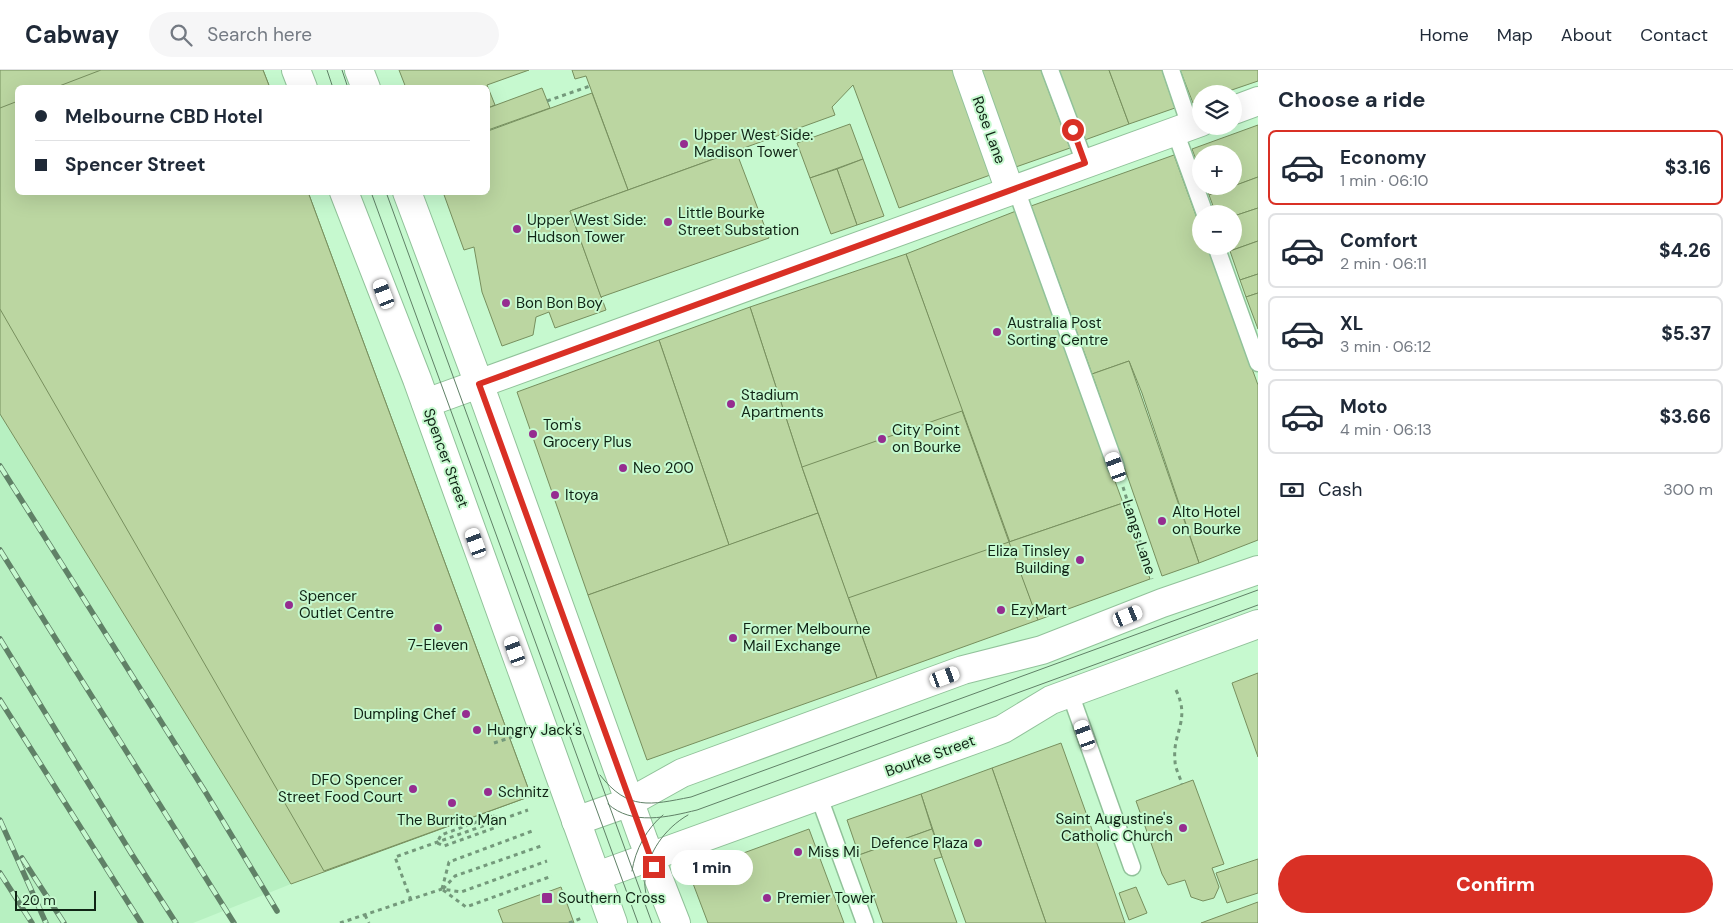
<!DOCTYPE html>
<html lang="en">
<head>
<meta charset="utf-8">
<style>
	body { margin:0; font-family:"DM Sans",sans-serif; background:#f6f6f7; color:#1f2937; height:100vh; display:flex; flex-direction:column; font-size:19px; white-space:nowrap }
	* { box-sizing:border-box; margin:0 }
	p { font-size:16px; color:#747a83 }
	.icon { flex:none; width:28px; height:28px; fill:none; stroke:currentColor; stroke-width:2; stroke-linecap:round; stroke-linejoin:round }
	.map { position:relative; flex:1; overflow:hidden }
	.drawer { display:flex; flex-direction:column; background:#fff; width:475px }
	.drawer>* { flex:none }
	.banner { position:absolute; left:15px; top:15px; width:475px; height:110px; border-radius:8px; box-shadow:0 5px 20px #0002; display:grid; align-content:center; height:110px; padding:0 20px; background:#fff }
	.fabs { position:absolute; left:1192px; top:15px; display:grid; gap:10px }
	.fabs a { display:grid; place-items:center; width:50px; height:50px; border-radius:50%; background:#fff; box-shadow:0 5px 20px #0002; font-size:25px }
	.scale { position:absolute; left:15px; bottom:12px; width:81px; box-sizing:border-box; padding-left:5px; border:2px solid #102415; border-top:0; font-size:14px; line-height:18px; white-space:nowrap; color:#102415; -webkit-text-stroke:4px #c6f9cf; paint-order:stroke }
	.end { position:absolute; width:22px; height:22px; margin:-11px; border:6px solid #d93025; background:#fff; box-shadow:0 0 0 2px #fff }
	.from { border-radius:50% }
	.bubble { position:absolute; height:35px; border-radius:18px; background:#fff; box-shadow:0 5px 20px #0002; font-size:16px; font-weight:800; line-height:35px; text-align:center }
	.car { position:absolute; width:15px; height:30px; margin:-15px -8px; border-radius:6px; box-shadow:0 0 4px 1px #0007; background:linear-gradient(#fff 24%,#345 0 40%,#fff 0 76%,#345 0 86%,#fff 0) }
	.banner b { display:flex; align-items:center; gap:18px; height:48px; font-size:19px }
	.banner b+b { border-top:1px solid #e0e1e3 }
	.banner i { width:12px; height:12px; background:#1f2937 }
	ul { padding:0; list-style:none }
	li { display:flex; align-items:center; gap:15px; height:75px; margin:0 10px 8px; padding:0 10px; border:2px solid #e0e1e3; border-radius:8px }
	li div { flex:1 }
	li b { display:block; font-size:19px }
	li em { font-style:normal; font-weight:800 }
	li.on { border-color:#d93025 }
	li>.icon { width:45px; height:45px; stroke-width:1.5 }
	h2 { padding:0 20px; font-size:22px; line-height:60px }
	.pay { display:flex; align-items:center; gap:12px; height:55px; padding:0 20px; font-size:19px }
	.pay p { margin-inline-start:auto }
	.action { display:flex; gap:10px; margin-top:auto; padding:10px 20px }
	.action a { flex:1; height:58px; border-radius:30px; background:#d93025; color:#fff; font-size:20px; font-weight:800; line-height:58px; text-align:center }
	header { display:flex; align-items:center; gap:30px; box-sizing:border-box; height:70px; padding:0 25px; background:#fff; border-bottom:1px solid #e0e1e3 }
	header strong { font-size:24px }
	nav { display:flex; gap:28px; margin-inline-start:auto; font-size:18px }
	.search { width:350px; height:45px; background:#f6f6f7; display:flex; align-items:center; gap:12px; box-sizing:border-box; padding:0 18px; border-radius:28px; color:#747a83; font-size:19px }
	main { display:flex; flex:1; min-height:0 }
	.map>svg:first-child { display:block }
</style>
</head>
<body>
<header>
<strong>Cabway</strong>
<div class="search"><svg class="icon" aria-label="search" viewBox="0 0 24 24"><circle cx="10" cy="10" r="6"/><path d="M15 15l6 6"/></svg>Search here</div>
<nav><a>Home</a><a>Map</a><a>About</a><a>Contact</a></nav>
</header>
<main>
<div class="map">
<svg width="1258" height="853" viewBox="0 0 1258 853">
	<rect width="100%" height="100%" fill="#c6f9cf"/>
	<!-- built -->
	<polygon fill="#b7f0c1" points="0,344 291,814 193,853 0,853"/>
	<!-- building -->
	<g fill="#bbd6a1" stroke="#778f5e">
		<polygon points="0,0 263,0 270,18 18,18 18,122 308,122 531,726 291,814 0,344"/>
		<polygon points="101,0 263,0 270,18 54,18"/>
		<polygon points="399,0 529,0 487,15 495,35 488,38 488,18 406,18"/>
		<polygon points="572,0 955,0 993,104 899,138 853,15 832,37 835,45 628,120 586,6 575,9"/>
		<polygon points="978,0 1041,0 1070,78 1013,98"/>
		<polygon points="1057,0 1109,0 1129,54 1082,71"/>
		<polygon points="1109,0 1162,0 1175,38 1129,54"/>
		<polygon points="1180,0 1258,0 1258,11 1220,24 1201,24 1201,30 1193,33"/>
		<polygon points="542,18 550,38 488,60 488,38"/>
		<polygon points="592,23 628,120 570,141 606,240 555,258 549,242 536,247 533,265 502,276 482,222 474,177 464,180 443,122 488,122 488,61"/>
		<polygon points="18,31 18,122 308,122 531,726 324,801 0,239 0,38"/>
		<polygon points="850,54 863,89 810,108 797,73"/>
		<polygon points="1258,55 1258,107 1234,116 1234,84 1201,84 1201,103 1192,79"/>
		<polygon points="736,81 769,168 601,227 570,141"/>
		<polygon points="1174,85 1201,159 1201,176 1207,176 1258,315 1258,470 1199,493 1142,323 1129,291 1092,304 1031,136"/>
		<polygon points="863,89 884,146 857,155 837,99"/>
		<polygon points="837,99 857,155 831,164 810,108"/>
		<polygon points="1258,107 1258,138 1234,146 1234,144 1216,144 1209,125"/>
		<polygon points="1206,116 1232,116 1209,125"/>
		<polygon points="1258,138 1258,171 1230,181 1228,176 1234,176 1234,146"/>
		<polygon points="1016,141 1123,433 1009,472 906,184"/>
		<polygon points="1258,171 1258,204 1240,210 1230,181"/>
		<polygon points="906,184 1038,550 877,608 802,397 750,237"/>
		<polygon points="1258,204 1258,223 1246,227 1240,210"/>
		<polygon points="1258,223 1258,259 1246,227"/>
		<polygon points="750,237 802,397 818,443 729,475 659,270"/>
		<polygon points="659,270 729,475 588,525 517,322"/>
		<polygon points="1129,291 1199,493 1162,506 1092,304"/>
		<polygon points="962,341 1009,472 848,528 802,397"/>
		<polygon points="1123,433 1150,509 1038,550 1009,472"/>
		<polygon points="818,443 877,608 647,690 588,525"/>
		<polygon points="1258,603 1258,687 1232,613"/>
		<polygon points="1061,673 1114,821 1125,853 1046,853 992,698"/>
		<polygon points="992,698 1046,853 966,853 942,787 921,724"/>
		<polygon points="1193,710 1224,794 1212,798 1219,817 1214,828 1203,831 1191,827 1185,810 1168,815 1162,804 1136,731"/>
		<polygon points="921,724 932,759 859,785 847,750"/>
		<polygon points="809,759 844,853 708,853 689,803"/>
		<polygon points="932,759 942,787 934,789 957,853 883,853 859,785"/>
		<polygon points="1258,789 1258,823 1227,833 1216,803"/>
		<polygon points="561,817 574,853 503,853 498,840"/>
		<polygon points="1136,817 1147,843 1129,850 1119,823"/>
		<polygon points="1258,832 1258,853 1201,853"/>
	</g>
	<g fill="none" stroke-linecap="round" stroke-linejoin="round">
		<defs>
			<g id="lane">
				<polyline points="1050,0 1085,93"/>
				<polyline points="1171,0 1190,56"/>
				<polyline points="1175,61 1205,144"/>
				<polyline points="1016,119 1116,397"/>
				<polyline points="1216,176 1258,293"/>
				<polyline points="1070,623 1132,797"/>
				<polyline points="819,727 865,853"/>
			</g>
			<g id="street">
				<polyline points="967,0 1010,121"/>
				<polyline points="1234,40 1258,31"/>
				<polyline points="426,333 1201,52"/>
			</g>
			<g id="secondary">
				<polyline points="296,0 303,18"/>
				<polyline points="359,0 366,18"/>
				<polyline points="344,122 417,309 613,853"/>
				<polyline points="407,122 485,330 643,769 676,853"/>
				<polyline points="576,751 630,732 682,703 963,600 1042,580 1162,533 1258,500"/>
				<polyline points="597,806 987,665 1003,659 1051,630 1258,554"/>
			</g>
		</defs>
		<!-- lane casing -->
		<use href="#lane" stroke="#91c29a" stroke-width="19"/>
		<!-- street casing -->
		<use href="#street" stroke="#91c29a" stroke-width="30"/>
		<!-- secondary casing -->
		<use href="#secondary" stroke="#91c29a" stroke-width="30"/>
		<!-- path -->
		<g stroke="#74997b" stroke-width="3" stroke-dasharray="4 4" stroke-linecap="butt">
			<polyline points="547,31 590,16"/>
			<polyline points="1123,417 1152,509"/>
			<path d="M1176,620C1191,651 1172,662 1175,691C1175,698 1180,707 1182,714"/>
			<polyline points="494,673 512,667"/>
			<polygon points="493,746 503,749 497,757 444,776 437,773 441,765"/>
			<polyline points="442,819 449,792 535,760"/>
			<polyline points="443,819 455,806 541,776"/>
			<polyline points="443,820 466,837 552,806"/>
			<polyline points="411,830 395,787 528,740"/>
			<polyline points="365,845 369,853"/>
			<polyline points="340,853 442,819 461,822 547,791"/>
			<polyline points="569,853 582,848"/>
		</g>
		<!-- lane -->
		<use href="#lane" stroke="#fff" stroke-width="16"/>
		<!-- street -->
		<use href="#street" stroke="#fff" stroke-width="28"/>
		<!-- secondary -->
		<use href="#secondary" stroke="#fff" stroke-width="28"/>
		<!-- tram -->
		<g stroke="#608167" stroke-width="1">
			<polyline points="327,0 333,18"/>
			<polyline points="342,0 348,18"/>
			<polyline points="371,122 638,853"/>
			<polyline points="386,122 652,853"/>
			<path d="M600,705C628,741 650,735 691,727L1258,520"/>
			<path d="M608,734C632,756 668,747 697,740L1258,535"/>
			<path d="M632,801C635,780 647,758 663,745"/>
			<path d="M646,826C646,821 644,815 645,810C647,783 665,758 688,745"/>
		</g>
		<defs>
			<g id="rail">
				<polyline points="0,396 206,723 277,841"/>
				<polyline points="0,480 234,853"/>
				<polyline points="0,569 131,783 176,853"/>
				<polyline points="0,630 141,853"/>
				<polyline points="0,750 46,853"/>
				<polyline points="22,788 64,853"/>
				<polyline points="0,803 32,853"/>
			</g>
		</defs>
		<!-- rail casing -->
		<use href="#rail" stroke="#608167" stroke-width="5.5"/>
		<!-- rail -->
		<use href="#rail" stroke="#c6f9cf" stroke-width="4" stroke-dasharray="11" stroke-linecap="butt"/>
	</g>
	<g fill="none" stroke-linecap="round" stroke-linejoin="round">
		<!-- route -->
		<polyline stroke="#d93025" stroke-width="6" points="654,797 479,314 1085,93 1073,60"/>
	</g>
	<!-- markers -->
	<g fill="#952d90" stroke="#c6f9cf" stroke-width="2">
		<circle cx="684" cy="74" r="5"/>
		<circle cx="668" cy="152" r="5"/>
		<circle cx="517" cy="159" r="5"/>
		<circle cx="506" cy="233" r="5"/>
		<circle cx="997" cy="262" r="5"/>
		<circle cx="731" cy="334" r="5"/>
		<circle cx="533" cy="364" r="5"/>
		<circle cx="882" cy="369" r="5"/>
		<circle cx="623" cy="398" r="5"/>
		<circle cx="555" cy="425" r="5"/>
		<circle cx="1162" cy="451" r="5"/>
		<circle cx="1080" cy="490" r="5"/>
		<circle cx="289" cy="535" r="5"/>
		<circle cx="1001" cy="540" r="5"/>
		<circle cx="438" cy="558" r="5"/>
		<circle cx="733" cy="568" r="5"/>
		<circle cx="466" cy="644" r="5"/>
		<circle cx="477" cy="660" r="5"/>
		<circle cx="413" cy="719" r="5"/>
		<circle cx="488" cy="722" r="5"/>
		<circle cx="452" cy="733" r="5"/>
		<circle cx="1183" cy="758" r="5"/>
		<circle cx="978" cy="773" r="5"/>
		<circle cx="798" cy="782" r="5"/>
		<rect x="541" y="822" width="12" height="12" rx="2.5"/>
		<circle cx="767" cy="828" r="5"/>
	</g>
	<g text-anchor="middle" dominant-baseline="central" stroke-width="4" stroke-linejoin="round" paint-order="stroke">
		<!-- street labels -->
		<g font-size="15" fill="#102415" stroke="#c6f9cf">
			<text transform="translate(989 60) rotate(70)">Rose Lane</text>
			<text transform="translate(446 388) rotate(70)">Spencer Street</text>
			<text transform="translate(1139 467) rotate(72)">Langs Lane</text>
			<text transform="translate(930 686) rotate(-20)">Bourke Street</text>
		</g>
		<!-- poi labels -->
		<g font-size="15" fill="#102415" stroke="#c6f9cf" text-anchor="start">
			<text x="694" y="65">Upper West Side:<tspan x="694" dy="17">Madison Tower</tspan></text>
			<text x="678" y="143">Little Bourke<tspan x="678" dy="17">Street Substation</tspan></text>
			<text x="527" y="150">Upper West Side:<tspan x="527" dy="17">Hudson Tower</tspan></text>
			<text x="516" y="233">Bon Bon Boy</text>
			<text x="1007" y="253">Australia Post<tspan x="1007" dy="17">Sorting Centre</tspan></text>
			<text x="741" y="325">Stadium<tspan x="741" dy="17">Apartments</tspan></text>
			<text x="543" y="355">Tom's<tspan x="543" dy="17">Grocery Plus</tspan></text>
			<text x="892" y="360">City Point<tspan x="892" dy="17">on Bourke</tspan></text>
			<text x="633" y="398">Neo 200</text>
			<text x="565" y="425">Itoya</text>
			<text x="1172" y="442">Alto Hotel<tspan x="1172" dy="17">on Bourke</tspan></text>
			<text x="1070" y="481" text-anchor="end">Eliza Tinsley<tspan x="1070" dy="17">Building</tspan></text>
			<text x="299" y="526">Spencer<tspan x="299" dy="17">Outlet Centre</tspan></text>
			<text x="1011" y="540">EzyMart</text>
			<text x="743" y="559">Former Melbourne<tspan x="743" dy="17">Mail Exchange</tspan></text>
			<text x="438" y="575" text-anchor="middle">7-Eleven</text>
			<text x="456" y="644" text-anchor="end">Dumpling Chef</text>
			<text x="487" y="660">Hungry Jack's</text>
			<text x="403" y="710" text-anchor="end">DFO Spencer<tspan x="403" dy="17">Street Food Court</tspan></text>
			<text x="498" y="722">Schnitz</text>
			<text x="1173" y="749" text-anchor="end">Saint Augustine's<tspan x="1173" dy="17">Catholic Church</tspan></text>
			<text x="452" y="750" text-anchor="middle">The Burrito Man</text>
			<text x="968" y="773" text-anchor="end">Defence Plaza</text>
			<text x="808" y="782">Miss Mi</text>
			<text x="558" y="828">Southern Cross</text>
			<text x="777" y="828">Premier Tower</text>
		</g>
	</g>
</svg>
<div class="fabs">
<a><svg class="icon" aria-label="layers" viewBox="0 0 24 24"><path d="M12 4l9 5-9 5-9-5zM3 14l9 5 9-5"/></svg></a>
<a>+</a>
<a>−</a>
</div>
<div class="scale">20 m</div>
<i class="end from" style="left:1073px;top:60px"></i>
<i class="end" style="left:654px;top:797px"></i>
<div class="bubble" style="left:671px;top:780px;width:82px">1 min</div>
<i class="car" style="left:384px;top:224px;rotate:339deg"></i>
<i class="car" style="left:1116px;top:397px;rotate:340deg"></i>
<i class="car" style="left:476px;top:473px;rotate:340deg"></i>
<i class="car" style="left:1128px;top:546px;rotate:68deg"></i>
<i class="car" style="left:515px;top:581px;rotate:340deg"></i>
<i class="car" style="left:945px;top:607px;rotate:70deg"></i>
<i class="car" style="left:1085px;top:665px;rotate:340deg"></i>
<div class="banner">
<b><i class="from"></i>Melbourne CBD Hotel</b>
<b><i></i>Spencer Street</b>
</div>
</div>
<section class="drawer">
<h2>Choose a ride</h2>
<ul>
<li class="on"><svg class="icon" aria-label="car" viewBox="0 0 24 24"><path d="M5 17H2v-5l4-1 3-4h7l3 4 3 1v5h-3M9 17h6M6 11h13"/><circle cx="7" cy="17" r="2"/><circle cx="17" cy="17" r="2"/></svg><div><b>Economy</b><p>1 min · 06:10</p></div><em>$3.16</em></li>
<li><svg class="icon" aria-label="car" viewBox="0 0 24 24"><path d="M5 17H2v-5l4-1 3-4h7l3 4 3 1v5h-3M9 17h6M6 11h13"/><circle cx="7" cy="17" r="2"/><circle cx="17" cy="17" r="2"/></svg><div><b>Comfort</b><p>2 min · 06:11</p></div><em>$4.26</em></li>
<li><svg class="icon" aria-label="car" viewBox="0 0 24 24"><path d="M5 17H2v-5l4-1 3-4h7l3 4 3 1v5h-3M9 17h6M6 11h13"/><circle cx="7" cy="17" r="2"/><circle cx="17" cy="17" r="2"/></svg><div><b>XL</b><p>3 min · 06:12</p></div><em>$5.37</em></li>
<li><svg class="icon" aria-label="car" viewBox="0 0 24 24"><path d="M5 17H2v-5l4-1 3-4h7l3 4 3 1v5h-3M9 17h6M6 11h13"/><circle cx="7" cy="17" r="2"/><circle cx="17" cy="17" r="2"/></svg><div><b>Moto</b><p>4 min · 06:13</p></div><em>$3.66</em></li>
</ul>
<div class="pay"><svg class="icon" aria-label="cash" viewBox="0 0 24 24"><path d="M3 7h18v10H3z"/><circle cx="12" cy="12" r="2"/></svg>Cash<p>300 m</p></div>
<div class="action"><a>Confirm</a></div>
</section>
</main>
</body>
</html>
